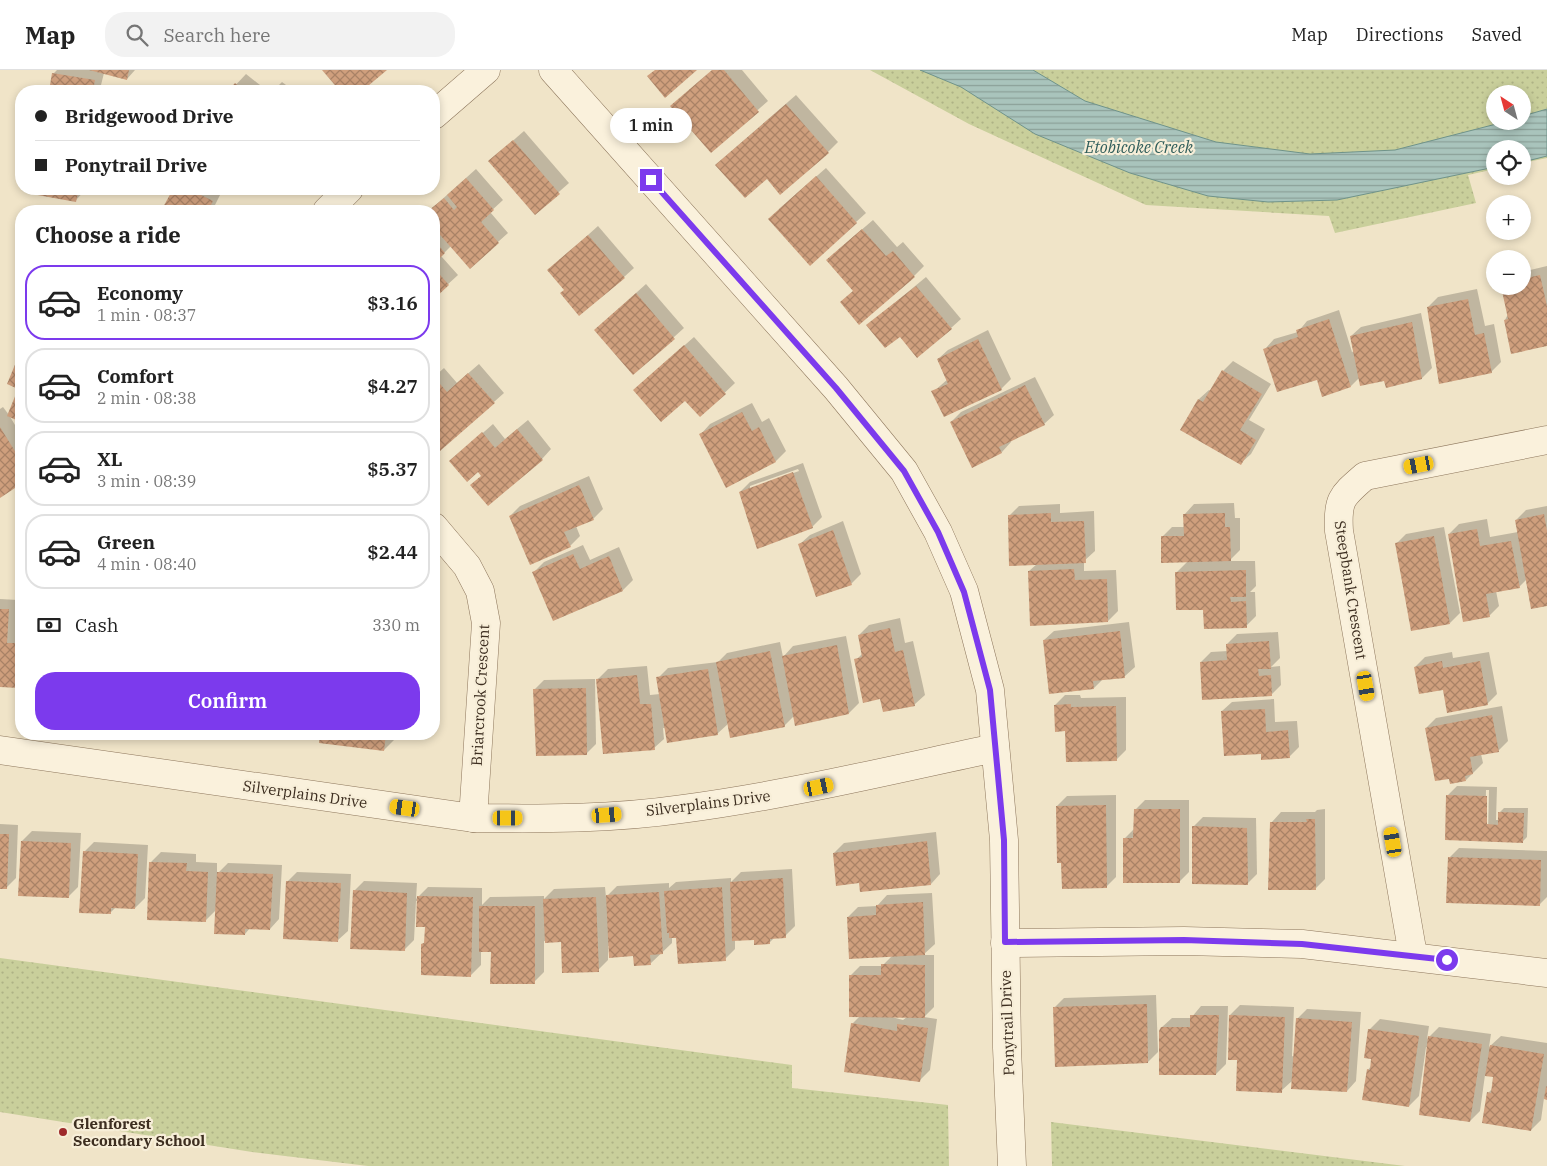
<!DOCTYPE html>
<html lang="en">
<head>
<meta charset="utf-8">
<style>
	body { margin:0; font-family:"IBM Plex Serif",serif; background:#f2f2f2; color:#222; height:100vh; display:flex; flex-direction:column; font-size:19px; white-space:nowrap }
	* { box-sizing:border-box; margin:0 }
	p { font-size:16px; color:#767676 }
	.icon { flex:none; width:28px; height:28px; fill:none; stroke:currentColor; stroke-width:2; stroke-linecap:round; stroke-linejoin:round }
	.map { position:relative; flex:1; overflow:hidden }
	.sheet { position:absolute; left:15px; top:135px; width:425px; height:535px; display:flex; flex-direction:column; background:#fff; border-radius:20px; box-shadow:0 2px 8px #0003 }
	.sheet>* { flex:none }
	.banner { position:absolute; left:15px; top:15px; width:425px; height:110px; border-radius:20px; box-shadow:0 2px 8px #0003; display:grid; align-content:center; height:110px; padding:0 20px; background:#fff }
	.needle { width:32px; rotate:324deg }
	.controls { position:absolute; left:1486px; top:15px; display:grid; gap:10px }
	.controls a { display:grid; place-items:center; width:45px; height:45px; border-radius:50%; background:#fff; box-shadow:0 2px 8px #0003; font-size:25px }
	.end { position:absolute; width:22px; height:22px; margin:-11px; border:6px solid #7c3aed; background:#fff; box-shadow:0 0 0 2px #fff }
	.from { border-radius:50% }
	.bubble { position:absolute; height:35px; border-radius:18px; background:#fff; box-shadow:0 2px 8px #0003; font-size:16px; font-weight:600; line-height:35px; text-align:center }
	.car { position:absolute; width:15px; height:30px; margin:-15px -8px; border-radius:6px; box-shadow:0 0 4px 1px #0007; background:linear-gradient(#f5c518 24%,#345 0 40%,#f5c518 0 76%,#345 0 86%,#f5c518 0) }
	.banner b { display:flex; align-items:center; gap:18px; height:48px; font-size:19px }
	.banner b+b { border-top:1px solid #e0e0e0 }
	.banner i { width:12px; height:12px; background:#222 }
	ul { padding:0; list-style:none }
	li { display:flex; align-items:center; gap:15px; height:75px; margin:0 10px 8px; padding:0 10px; border:2px solid #e0e0e0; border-radius:20px }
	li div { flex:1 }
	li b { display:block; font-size:19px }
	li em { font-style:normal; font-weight:600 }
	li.active { border-color:#7c3aed }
	li>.icon { width:45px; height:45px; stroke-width:1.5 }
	h2 { padding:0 20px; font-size:22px; line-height:60px }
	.pay { display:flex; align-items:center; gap:12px; height:55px; padding:0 20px; font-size:19px }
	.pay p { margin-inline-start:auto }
	.action { display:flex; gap:10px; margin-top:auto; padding:10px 20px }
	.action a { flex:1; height:58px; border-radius:20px; background:#7c3aed; color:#fff; font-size:20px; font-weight:600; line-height:58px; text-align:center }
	header { display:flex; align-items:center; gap:30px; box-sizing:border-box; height:70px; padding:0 25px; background:#fff; border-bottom:1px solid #e0e0e0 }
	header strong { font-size:24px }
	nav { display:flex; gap:28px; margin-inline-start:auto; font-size:18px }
	.search { width:350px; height:45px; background:#f2f2f2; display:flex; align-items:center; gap:12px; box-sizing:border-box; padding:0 18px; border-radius:20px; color:#767676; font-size:19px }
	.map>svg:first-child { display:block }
</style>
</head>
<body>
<header>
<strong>Map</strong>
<div class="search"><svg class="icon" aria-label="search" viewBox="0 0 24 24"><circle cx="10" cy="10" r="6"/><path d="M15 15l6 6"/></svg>Search here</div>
<nav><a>Map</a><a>Directions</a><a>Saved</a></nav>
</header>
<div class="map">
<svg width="1547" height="1096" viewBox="0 0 1547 1096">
	<defs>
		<pattern id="grass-dots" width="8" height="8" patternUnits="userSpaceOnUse" patternTransform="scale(1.25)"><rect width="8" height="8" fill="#c9cf9b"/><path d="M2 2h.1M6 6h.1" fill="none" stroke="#aeb285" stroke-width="1.8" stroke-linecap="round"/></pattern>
		<pattern id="water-rules" width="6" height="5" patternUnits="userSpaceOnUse" patternTransform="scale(1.25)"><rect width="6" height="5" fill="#a9c4bc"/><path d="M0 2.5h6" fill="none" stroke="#8ba098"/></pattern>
		<pattern id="building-cross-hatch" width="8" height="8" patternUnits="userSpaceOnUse" patternTransform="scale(1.25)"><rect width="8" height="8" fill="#cf9f7d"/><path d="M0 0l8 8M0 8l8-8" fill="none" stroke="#a98266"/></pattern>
	</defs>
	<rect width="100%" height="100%" fill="#f0e4c8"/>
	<!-- grass -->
	<g fill="url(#grass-dots)" fill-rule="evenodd">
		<path d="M870,0H1547V88L1523,93L1522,79H1495V99L1468,105L1476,133L1335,163L1329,146L1146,135L969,54ZM1495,24H1522V51H1495Z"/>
		<polygon points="0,888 792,995 792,1018 948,1035 949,1096 368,1096 252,1082 0,1042"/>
		<polygon points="1051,1052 1405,1096 1052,1096"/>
	</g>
	<!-- water -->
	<polygon fill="url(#water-rules)" stroke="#6f938a" points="920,0 1033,0 1085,31 1216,72 1310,84 1395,80 1508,51 1522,51 1523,46 1547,39 1547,86 1523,92 1522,79 1495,79 1495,97 1337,130 1268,132 1208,126 1130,103 1035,64 961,17"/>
	<!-- shadow -->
	<g fill="#0003" fill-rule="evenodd">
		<polygon points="57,0 135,0 127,9 104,3 101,15 128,19 128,21 50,21 54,3"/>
		<polygon points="712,0 742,0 768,31 711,81"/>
		<polygon points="246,4 265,19 263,21 230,21"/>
		<polygon points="282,12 294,21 273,21"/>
		<polygon points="796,25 838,72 828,82 767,107 727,85"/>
		<polygon points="524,61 569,113 535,143 500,82"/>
		<polygon points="826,98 866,143 856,152 779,139"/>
		<polygon points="476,99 503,130 490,142 508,163 470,197 451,176 441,186 458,205 434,227 434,141 429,141"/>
		<polygon points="34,119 86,119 76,130 33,123"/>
		<polygon points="174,119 217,119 222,121 213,139 218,141 162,141"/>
		<polygon points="47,135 94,137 94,141 41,141"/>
		<polygon points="873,150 897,177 903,172 924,196 914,206 841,232 854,220 838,180"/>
		<polygon points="598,156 634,198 624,207 565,219 549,200"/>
		<polygon points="1547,196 1547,275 1505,250 1522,216 1522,202"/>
		<polygon points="926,207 961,249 951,258 868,255"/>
		<polygon points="646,214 684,258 633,304 595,260"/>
		<polygon points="1477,219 1485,256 1494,254 1501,292 1491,302 1428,237 1438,227"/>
		<polygon points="1339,240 1352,282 1354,281 1351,266 1361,257 1421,243 1432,298 1422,308 1360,307 1351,316 1317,308 1265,279 1274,269 1298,262 1307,251"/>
		<polygon points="988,260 1011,309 1001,319 933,322 948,309 938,289 948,280"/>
		<polygon points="694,267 735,313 700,346 685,329 645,310"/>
		<polygon points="21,284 21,350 9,345 21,365 21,413 0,426 0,339 3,337 9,345 20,318 9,313"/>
		<polygon points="1233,291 1271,314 1249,350 1265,359 1251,384 1241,393 1182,359 1199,329 1209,320 1211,321 1223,301"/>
		<polygon points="479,294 504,323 440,380 434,372 434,307 444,298 457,313"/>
		<polygon points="1035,307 1054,345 1044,354 1010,370 1011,372 1002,382 951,352 961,342"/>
		<polygon points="752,333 762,352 769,348 786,381 776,391 727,416 701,364 710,354"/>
		<polygon points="528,350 551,379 542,389 482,405 478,400 451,391 493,354 505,369"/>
		<path d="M803,393L822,447L812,457L740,422L750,412ZM798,399L799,401L750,419V416Z"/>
		<polygon points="589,406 603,439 593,449 576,456 580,466 570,476 510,446 520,436"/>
		<polygon points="1234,433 1235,448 1240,448 1240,480 1229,491 1255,491 1256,516 1250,522 1255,522 1256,546 1246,556 1205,538 1177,502 1188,491 1162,467 1172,457 1185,457 1185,444 1194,434"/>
		<polygon points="1060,434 1060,443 1094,441 1095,481 1084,491 1084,501 1116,500 1118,541 1108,551 1029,501 1037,494 1009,446 1019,436"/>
		<polygon points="1547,436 1547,534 1527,509 1519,517 1496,521 1499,536 1489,546 1449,464 1459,454 1487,449 1490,467 1518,462 1516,450 1526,440"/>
		<polygon points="843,451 861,504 851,514 800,474 810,465"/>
		<polygon points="1444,457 1460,543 1450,553 1396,474 1406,464"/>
		<polygon points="583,475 590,490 619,477 633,510 623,520 554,550 534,502 544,492"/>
		<polygon points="0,529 18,530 16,563 21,563 21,614 19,616 0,615"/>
		<polygon points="900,548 905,573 913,571 925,625 915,634 884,641 881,627 856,590 863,583 859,565 869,555"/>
		<polygon points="1129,552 1135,597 1125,606 1103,609 1094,618 1044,570 1054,561"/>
		<polygon points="1278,562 1280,588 1271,597 1280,596 1281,615 1271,625 1201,592 1211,582 1228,581 1227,574 1237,564"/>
		<polygon points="846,566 859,633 849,643 794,646 784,656 729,653 717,664 663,658 664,669 654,678 598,609 608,599 647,596 650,625 660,624 658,608 668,598 718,592 727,583 780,572 783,587 793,576"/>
		<polygon points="1452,582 1453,588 1489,582 1497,624 1487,634 1444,618 1415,597 1425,587"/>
		<polygon points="595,609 596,674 586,684 535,619 544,610"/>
		<polygon points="1065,625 1080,625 1081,628 1126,627 1126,680 1116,690 1066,660 1055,635"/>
		<polygon points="1274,629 1275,652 1297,651 1299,677 1289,687 1262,682 1222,641 1232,632"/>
		<polygon points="1502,636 1508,671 1498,681 1481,684 1483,693 1466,710 1426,658 1436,648"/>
		<polygon points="321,664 394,664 394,670 384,680 320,672"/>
		<path d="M1457,716L1497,717L1496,750H1499V743L1504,738H1528L1527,767L1523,771L1446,769L1447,726ZM1486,720H1489L1488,762H1485Z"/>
		<polygon points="1116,725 1116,807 1106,817 1057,736 1067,726"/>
		<polygon points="1145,730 1189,730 1189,802 1179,812 1124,769 1135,758 1135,740"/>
		<polygon points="1325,739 1325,809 1315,819 1272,752 1281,742 1315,742 1317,740"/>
		<polygon points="1203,747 1256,748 1257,804 1247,814 1193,757"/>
		<polygon points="0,754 18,755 16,808 6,818 0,818"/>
		<polygon points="32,761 81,763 78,817 68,827 22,771"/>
		<polygon points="936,762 940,804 931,814 860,812 834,783 844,773"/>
		<polygon points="94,772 148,775 145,828 135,838 116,837 110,843 84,782"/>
		<polygon points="1459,778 1547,781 1547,827 1540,834 1449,788"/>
		<polygon points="161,782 196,784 196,792 217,793 217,804 228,793 282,795 279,849 270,859 250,858 245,864 216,840 205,851 151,792"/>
		<polygon points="792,799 795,856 785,866 775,867 769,873 755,869 735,870 735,879 725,889 677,866 672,867 672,873 650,894 634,885 608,876 608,890 598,900 562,870 544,871 544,902 534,912 492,881 481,881 481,895 471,905 423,874 425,871 426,856 418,831 416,831 414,870 404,880 354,821 364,811 417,813 416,829 428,817 482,818 482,835 490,827 544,826 544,829 554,819 605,817 606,827 617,816 669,813 669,818 676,812 731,808 731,812 741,802"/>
		<polygon points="297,802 351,804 348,861 338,870 287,812"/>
		<path d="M932,823L935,874L923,885H934V937L924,947L937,949L930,1000L920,1010L853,953L860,946L850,906L860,896H882L892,886L848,847L858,837L877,836L887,825ZM888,946L907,947L903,950Z"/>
		<polygon points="1156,925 1158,982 1148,992 1054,938 1064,928"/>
		<polygon points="1240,935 1294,937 1292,986 1294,987 1297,949 1307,939 1361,942 1356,1011 1347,1021 1293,1010 1281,1021 1239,989 1230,945"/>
		<polygon points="1201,936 1228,936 1226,994 1216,1004 1162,957 1172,948 1191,948"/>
		<polygon points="1380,949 1429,956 1427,969 1439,957 1491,964 1489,977 1501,966 1547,973 1547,1029 1544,1028 1541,1050 1531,1060 1488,1023 1493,1018 1495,1006 1485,1005 1480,1041 1470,1051 1428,977 1426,977 1419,1026 1409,1036 1368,1000 1371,996 1372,988 1366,987 1370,959"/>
	</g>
	<!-- building -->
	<g fill="url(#building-cross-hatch)">
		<polygon points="89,0 129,0 127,10"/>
		<polygon points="322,0 387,0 362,21 340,21"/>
		<polygon points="655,0 697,0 665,28 647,6"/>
		<polygon points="712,0 724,0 759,42 711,83 670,36"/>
		<polygon points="52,3 95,10 93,21 49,21"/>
		<polygon points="235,13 245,21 228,21"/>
		<polygon points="786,34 829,83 780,125 767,109 745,128 715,95"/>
		<polygon points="513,70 560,124 535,145 488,91"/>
		<polygon points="816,106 857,153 810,196 768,149"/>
		<polygon points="466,108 494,140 481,152 499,173 470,199 434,158 434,141 428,141 444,128 454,140 457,137 447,125"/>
		<polygon points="33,119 79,119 76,132 32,124"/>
		<polygon points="173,119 189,119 213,131 208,141 161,141"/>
		<polygon points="862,159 886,186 893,181 915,207 859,255 840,232 853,221 826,190"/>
		<polygon points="588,165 625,208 579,246 560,223 564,220 547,200"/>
		<polygon points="434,170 445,183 434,194"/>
		<polygon points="434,198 449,215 434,229"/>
		<polygon points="1540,205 1547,236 1547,276 1511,284 1504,250 1508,249 1501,216 1522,216 1522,209"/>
		<polygon points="916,216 952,259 917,288 900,267 885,278 866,255"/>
		<polygon points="636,223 675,269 633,305 594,260"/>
		<polygon points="1468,229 1475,265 1484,263 1492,303 1439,314 1427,237"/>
		<polygon points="1329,249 1351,317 1322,327 1317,310 1277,322 1263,279 1298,267 1296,260"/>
		<polygon points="1412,252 1422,309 1386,318 1384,311 1360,316 1350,266"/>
		<polygon points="978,269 1002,320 944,347 931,321 948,314 937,289"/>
		<polygon points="684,275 726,324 700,347 685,331 661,352 633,320"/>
		<polygon points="19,285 21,286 21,352 7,346 18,319 7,314"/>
		<polygon points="1222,300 1262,324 1240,360 1256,370 1241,395 1180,360 1198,329 1203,332"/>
		<polygon points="468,303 495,333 440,381 434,374 434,307 447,322"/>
		<polygon points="1025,315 1045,355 999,377 1002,383 972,398 950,352"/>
		<polygon points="742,342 752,361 759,357 776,392 726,418 699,364"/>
		<polygon points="0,357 21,391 21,414 0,428"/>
		<polygon points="517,359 543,390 488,436 470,415 481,406 478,402 467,412 449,391 482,362 495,378"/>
		<polygon points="793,402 813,458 757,479 739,422"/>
		<polygon points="579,415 594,450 564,462 571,477 530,495 509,446"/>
		<polygon points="1051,443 1051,452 1084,451 1086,493 1009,496 1008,445"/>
		<polygon points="1225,443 1225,457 1230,457 1231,491 1161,493 1161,466 1184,466 1183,444"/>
		<polygon points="1544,444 1547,461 1547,536 1531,539 1515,450"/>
		<polygon points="1477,459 1480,476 1511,471 1520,518 1486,524 1490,547 1463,552 1448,464"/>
		<polygon points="833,460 852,515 816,527 798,474"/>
		<polygon points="1434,466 1450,554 1411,561 1395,473"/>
		<polygon points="573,484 580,499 609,486 623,521 553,551 532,502"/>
		<polygon points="1074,499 1075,510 1107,509 1108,552 1030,556 1028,501"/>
		<polygon points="1246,500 1246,527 1230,527 1231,532 1246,531 1247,558 1204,559 1203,540 1176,540 1175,502"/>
		<polygon points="0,539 9,539 7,573 21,573 19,618 0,617"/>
		<polygon points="890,558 895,582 903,580 915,636 883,642 880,629 863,633 854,589 862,587 858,565"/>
		<polygon points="1120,561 1125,608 1093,611 1094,619 1049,624 1043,570"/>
		<polygon points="1269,571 1271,599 1258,599 1259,606 1271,605 1272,626 1202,630 1200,592 1227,590 1226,574"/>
		<polygon points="837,575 849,644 795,656 782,586"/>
		<polygon points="770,581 785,657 730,668 716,592"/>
		<polygon points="1442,591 1443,598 1480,591 1488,635 1447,643 1443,620 1419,624 1414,597"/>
		<polygon points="708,599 718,665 667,673 656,607"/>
		<polygon points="637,605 640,634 651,634 655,680 603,684 596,609"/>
		<polygon points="586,618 587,685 536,686 533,619"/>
		<polygon points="1071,634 1071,637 1116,636 1117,691 1066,692 1065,661 1055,662 1054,635"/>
		<polygon points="1265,639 1266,662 1288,660 1290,688 1261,690 1261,684 1224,686 1221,641"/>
		<polygon points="1492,645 1499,682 1470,687 1473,704 1465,706 1466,711 1450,714 1449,709 1435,711 1425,658"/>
		<polygon points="320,664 386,664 384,681 319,673"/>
		<polygon points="1446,725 1487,726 1487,754 1498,755 1498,742 1524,743 1523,773 1445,770"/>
		<polygon points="1106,735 1107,818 1062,819 1061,793 1057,793 1056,736"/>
		<polygon points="1134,739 1180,739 1180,813 1123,813 1123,768 1133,768"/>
		<polygon points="1306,749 1315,749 1316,820 1268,820 1270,752 1307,752"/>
		<polygon points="1192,756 1247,758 1248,815 1192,814"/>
		<polygon points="0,764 9,764 7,819 0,819"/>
		<polygon points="21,771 71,773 69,828 18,826"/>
		<polygon points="927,771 931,815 860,822 859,813 836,816 833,783"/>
		<polygon points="83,781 138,784 135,839 111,838 111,844 79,843"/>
		<polygon points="1448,787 1541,790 1540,836 1446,833"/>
		<polygon points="149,792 187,793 186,801 208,802 206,852 147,850"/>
		<polygon points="217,802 273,804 270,860 245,859 245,865 214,864"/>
		<polygon points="783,808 786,868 770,869 770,874 754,875 754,870 732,871 730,812"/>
		<polygon points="286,811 341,813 338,872 283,869"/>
		<polygon points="722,817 726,891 678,894 676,868 669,868 669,863 667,863 664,821"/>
		<polygon points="353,820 407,823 405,881 350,879"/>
		<polygon points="659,822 663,884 650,885 651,895 634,896 633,886 609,888 606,825"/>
		<polygon points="417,826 473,827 471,907 421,905 421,874 424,873 425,857 416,857"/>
		<polygon points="596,827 599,902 562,903 561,872 545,873 543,829"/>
		<polygon points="923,832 925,885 849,889 847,847 876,845 876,835"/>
		<polygon points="479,836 535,836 535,914 490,914 491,882 479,882"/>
		<polygon points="881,894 925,895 925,948 849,947 849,905 881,905"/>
		<polygon points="1147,934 1148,993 1055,997 1053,937"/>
		<polygon points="1190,945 1219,945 1216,1005 1159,1005 1159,961 1161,957 1190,957"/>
		<polygon points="1229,945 1285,947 1282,1023 1236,1021 1237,990 1228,990"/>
		<polygon points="1296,948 1352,952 1347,1022 1291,1019"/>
		<polygon points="851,953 897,961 897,954 928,958 920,1012 844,1002"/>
		<polygon points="1368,959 1419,966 1409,1037 1362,1030 1367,999 1370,1000 1371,989 1364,988"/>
		<polygon points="1428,966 1482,974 1470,1052 1419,1045"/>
		<polygon points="1490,975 1544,984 1531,1061 1482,1053 1487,1022 1491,1023 1493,1007 1485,1006"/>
		<polygon points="1546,1016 1547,1017 1547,1030 1544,1029"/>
	</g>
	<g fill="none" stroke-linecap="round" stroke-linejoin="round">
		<defs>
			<g id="minor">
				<polyline points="553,0 836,318 904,401 938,462 964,521 990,620 1004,770 1007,978 1012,1096"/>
				<polyline points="434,45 486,0"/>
				<polyline points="327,141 349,119"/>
				<polyline points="434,457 467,496 480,521 486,553 473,748"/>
				<path d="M0,680L473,748C542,749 614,749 682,739C788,725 891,700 995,678"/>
				<polyline points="1005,873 1184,871 1302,874 1547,903"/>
				<path d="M1413,885L1339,461C1337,429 1342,426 1365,406L1547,370"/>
			</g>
		</defs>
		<!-- minor casing -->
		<use href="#minor" stroke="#8d765c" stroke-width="29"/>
		<!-- minor -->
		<use href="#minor" stroke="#faf1dc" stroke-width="28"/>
	</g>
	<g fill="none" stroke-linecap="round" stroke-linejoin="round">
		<!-- route -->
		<polyline stroke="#7c3aed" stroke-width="6" points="651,110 836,318 904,401 938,462 964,522 990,620 1004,770 1005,872 1184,870 1302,874 1447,890"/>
	</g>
	<!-- markers -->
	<circle fill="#9e2a2b" stroke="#f7eed8" stroke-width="2" cx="63" cy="1062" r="5"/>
	<g text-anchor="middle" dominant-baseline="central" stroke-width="4.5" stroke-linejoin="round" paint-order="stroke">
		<!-- street labels -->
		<g font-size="15" fill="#3d2e20" stroke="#f7eed8">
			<text transform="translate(1351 520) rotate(81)">Steepbank Crescent</text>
			<text transform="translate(480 625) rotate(-87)">Briarcrook Crescent</text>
			<text transform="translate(305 724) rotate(8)">Silverplains Drive</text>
			<text transform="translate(708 733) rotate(-7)">Silverplains Drive</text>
			<text transform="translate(1007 953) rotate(-92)">Ponytrail Drive</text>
		</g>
		<!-- poi labels -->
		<g font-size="15" font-weight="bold" fill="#3d2e20" stroke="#f7eed8" text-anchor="start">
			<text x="73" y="1053">Glenforest<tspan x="73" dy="17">Secondary School</tspan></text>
		</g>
		<!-- water labels -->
		<g font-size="16" font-style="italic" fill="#2f5d5a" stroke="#f7eed8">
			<text x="1139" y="77">Etobicoke Creek</text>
		</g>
	</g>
</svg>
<div class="controls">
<a><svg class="needle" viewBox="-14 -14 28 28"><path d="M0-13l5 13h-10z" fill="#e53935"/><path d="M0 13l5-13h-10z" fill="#767676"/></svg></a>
<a><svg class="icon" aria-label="locate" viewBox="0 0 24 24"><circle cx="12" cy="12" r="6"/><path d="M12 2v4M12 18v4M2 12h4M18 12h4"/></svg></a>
<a>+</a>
<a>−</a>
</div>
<i class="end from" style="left:1447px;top:890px"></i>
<i class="end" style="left:651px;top:110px"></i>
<div class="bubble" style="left:610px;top:38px;width:82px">1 min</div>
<i class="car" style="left:1419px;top:395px;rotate:259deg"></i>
<i class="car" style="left:1366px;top:616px;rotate:170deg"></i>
<i class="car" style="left:819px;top:717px;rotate:78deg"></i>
<i class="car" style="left:405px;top:738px;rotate:278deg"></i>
<i class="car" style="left:607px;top:745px;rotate:86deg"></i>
<i class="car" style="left:508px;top:748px;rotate:90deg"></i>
<i class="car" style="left:1393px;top:772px;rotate:350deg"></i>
<div class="banner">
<b><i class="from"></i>Bridgewood Drive</b>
<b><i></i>Ponytrail Drive</b>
</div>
<section class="sheet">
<h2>Choose a ride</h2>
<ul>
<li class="active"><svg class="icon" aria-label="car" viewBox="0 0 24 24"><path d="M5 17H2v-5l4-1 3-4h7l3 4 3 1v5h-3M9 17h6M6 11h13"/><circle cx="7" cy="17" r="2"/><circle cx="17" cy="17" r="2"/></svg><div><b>Economy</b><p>1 min · 08:37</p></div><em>$3.16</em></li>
<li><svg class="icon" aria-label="car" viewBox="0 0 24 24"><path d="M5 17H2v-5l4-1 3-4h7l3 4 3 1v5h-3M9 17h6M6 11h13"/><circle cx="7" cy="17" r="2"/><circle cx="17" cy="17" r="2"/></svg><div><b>Comfort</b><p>2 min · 08:38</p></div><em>$4.27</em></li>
<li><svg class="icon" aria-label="car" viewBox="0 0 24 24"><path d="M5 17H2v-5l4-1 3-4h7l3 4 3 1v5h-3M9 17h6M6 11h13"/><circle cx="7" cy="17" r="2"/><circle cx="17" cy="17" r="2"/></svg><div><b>XL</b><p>3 min · 08:39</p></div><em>$5.37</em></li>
<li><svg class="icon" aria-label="car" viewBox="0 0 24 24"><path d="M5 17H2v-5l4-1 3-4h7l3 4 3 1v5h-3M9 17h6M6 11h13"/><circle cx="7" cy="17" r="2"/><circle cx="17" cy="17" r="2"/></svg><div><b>Green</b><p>4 min · 08:40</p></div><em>$2.44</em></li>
</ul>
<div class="pay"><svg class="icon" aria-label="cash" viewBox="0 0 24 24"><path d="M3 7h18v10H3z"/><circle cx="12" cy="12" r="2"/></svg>Cash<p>330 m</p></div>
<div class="action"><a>Confirm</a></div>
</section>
</div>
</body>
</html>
